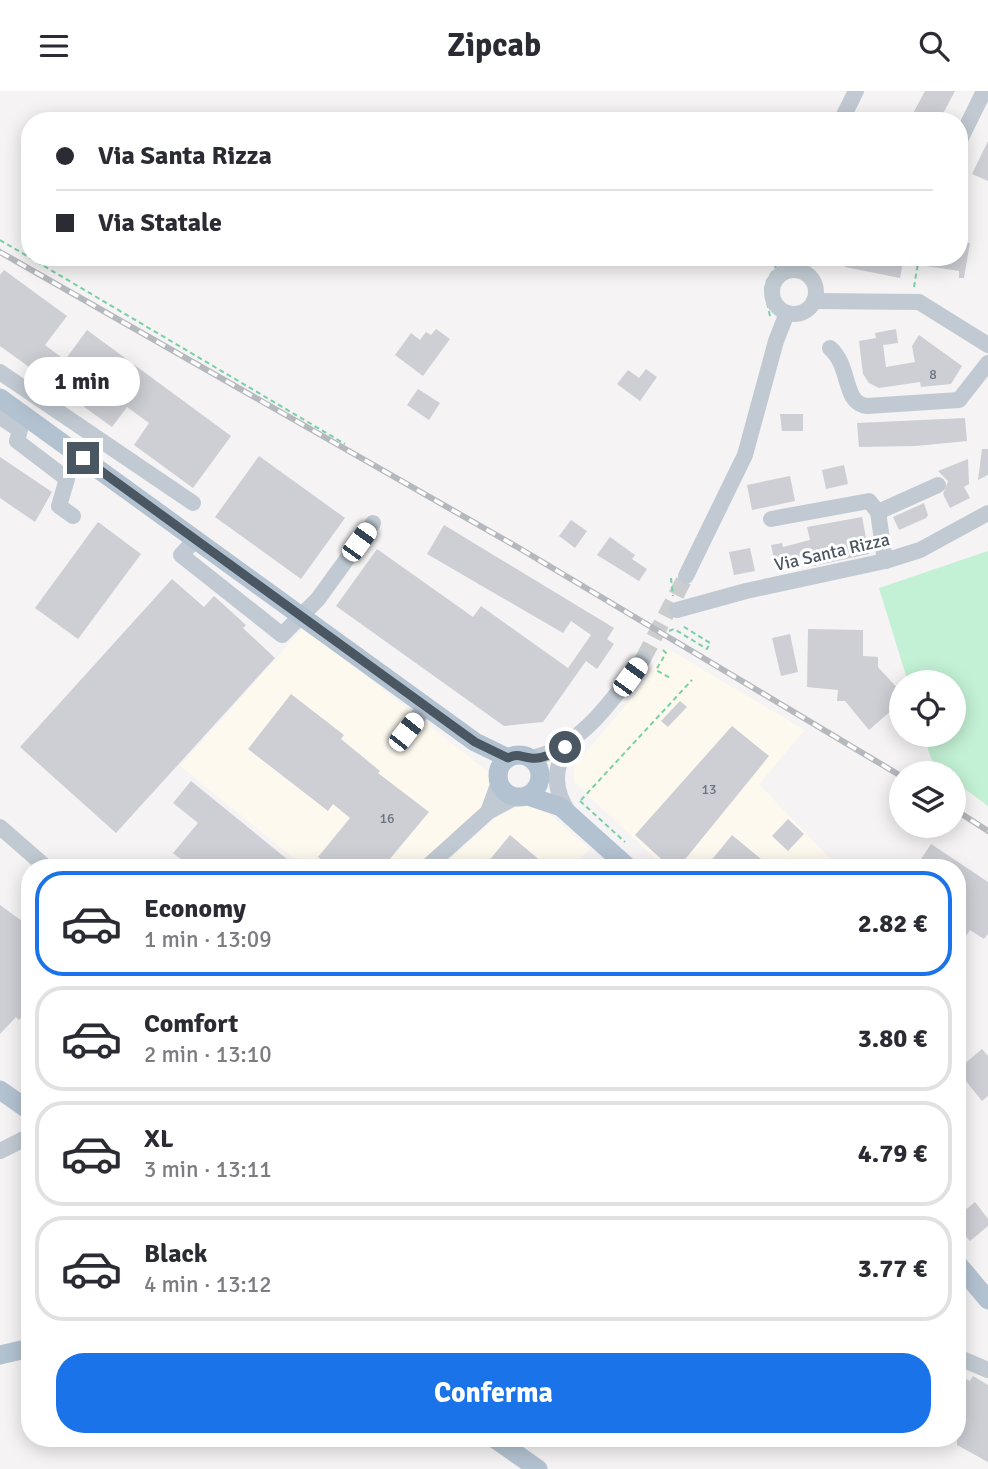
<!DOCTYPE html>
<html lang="it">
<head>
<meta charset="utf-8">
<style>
	body { margin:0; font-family:Signika,sans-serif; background:#f2f2f3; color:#2b2b33; height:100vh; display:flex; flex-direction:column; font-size:26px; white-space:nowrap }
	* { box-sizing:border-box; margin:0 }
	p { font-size:23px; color:#7c7c81 }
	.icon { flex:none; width:38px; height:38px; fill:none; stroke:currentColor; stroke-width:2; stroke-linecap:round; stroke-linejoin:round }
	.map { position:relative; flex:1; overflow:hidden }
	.panel { position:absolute; left:21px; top:768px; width:945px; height:588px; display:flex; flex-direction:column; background:#fff; border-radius:28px; box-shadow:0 4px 18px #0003 }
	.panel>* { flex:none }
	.guide { position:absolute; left:21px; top:21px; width:947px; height:154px; border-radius:28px; box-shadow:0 4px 18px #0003; display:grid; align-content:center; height:154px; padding:0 35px; background:#fff }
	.buttons { position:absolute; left:889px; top:579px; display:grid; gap:14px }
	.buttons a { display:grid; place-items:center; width:77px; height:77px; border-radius:50%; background:#fff; box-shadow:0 4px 18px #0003; font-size:35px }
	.end { position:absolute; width:32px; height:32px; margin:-16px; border:9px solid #4a5661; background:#fff; box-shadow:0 0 0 4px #fff }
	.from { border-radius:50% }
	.bubble { position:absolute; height:49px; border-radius:24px; background:#fff; box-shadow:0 4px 18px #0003; font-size:23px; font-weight:700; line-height:49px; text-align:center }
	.car { position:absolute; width:21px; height:42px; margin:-21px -10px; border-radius:9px; box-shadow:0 0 5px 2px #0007; background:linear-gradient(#fff 24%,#345 0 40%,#fff 0 76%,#345 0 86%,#fff 0) }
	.guide b { display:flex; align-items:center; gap:24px; height:66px; font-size:26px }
	.guide b+b { border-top:2px solid #e1e1e2 }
	.guide i { width:18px; height:18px; background:#2b2b33 }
	ul { padding:12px 0 0; list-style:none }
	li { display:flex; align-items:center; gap:21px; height:105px; margin:0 14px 10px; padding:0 21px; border:4px solid #e1e1e2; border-radius:28px }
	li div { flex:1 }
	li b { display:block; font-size:26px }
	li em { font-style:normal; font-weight:700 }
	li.active { border-color:#1a73e8 }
	li>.icon { width:63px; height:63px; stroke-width:1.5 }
	.action { display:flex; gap:14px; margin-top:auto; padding:14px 35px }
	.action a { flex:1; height:80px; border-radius:28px; background:#1a73e8; color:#fff; font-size:28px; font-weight:700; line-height:80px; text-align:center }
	header { display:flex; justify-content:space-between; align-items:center; height:91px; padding:0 35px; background:#fff; font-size:32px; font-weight:700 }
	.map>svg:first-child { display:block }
</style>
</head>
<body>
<header><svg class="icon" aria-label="menu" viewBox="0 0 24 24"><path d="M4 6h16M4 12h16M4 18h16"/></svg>Zipcab<svg class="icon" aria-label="search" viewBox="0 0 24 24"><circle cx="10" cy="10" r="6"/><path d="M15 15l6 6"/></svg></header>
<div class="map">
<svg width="988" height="1378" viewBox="0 0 988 1378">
	<rect width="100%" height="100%" fill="#f5f3f3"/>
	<!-- commercial -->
	<g fill="#fdf9ef">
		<polygon points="304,536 491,683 494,701 485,721 420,777 306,777 180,675"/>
		<polygon points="665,556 805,639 759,693 839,777 665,777 574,691 574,675 643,594"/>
		<polygon points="523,713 545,719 590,758 570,777 439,777 498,725"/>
	</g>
	<!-- green -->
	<path fill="#c3f1d5" d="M988,460V715L954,690V682C931,682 930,663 924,644H954V592L908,591L879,497Z"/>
	<!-- building -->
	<g fill="#cdcfd5">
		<polygon points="925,0 955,0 939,30 909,30"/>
		<polygon points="988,50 988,90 972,83"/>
		<polygon points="959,150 970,152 964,187 959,187 959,180 926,175 927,166 959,166"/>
		<polygon points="847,166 904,166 900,187 845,176"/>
		<polygon points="4,179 67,225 45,254 65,269 87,239 231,345 193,397 134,354 149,332 127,316 112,336 0,255 0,184"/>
		<polygon points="436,238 450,248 423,285 395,264 411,242 420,249 426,241 431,244"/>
		<polygon points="896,238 898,252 883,254 886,276 915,271 912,255 919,244 962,275 951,293 921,296 920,291 879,297 869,292 863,283 859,250 876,247 875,242"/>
		<polygon points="646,278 657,286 640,310 617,293 628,279 639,287"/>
		<polygon points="418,298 440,312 429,329 407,314"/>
		<polygon points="780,323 803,323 803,340 782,340"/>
		<polygon points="965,327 967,350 916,355 859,356 857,332"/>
		<polygon points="982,358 988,358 988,384 978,389"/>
		<polygon points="259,365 345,427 301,488 215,426"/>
		<polygon points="0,366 52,401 35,431 0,407"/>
		<polygon points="968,368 969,393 964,396 970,407 950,417 943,403 948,390 938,380"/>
		<polygon points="844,374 848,393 826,398 822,379"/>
		<polygon points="790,385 795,410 752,419 747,394"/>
		<polygon points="924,412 928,424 926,427 899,439 893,426"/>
		<polygon points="862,426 869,463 814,475 812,464 787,469 788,474 776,477 771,454 782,452 783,456 810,449 807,436"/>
		<polygon points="571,429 587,440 575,457 559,445"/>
		<polygon points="98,431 141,463 78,548 35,517"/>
		<polygon points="444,434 614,537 607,548 614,553 597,578 586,570 543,631 504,635 336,515 377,458 473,526 481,515 568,577 591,544 571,530 563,542 427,463"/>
		<polygon points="610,446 635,464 632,468 647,478 639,490 597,464"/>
		<polygon points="750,457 755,480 734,484 729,461"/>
		<polygon points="172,488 204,516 214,505 246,534 243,537 275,567 116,742 20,656"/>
		<polygon points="808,538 863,539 863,565 878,566 878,576 901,601 901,611 869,639 845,610 837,610 838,599 807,596"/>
		<polygon points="790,543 798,581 781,585 772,547"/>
		<polygon points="291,603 344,644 341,648 380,680 378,682 429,721 384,775 377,769 370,777 344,777 338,772 332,777 318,766 350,727 333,713 328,720 248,658"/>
		<polygon points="680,610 687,616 668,636 661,630"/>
		<polygon points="732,635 769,665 678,777 671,777 635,744"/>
		<polygon points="191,690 298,777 192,777 173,762 198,732 173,712"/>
		<polygon points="788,728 804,743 788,760 772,745"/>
		<polygon points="510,744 549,777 483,777"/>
		<polygon points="732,744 772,777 716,777 710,771"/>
		<polygon points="931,753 988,791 988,843 984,848 970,839 957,858 957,777 915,777"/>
		<polygon points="0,814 30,836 30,923 26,920 19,929 16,926 0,943"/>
		<polygon points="982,958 988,965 988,1005 982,1010 957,979"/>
		<polygon points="975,1111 988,1128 988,1135 970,1150 957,1135 957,1126"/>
		<polygon points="973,1285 988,1294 988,1371 957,1354 957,1305 966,1288 970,1290"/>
	</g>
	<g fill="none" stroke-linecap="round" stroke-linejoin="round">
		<!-- minor-tunnel -->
		<polyline stroke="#caccce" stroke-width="16" stroke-dasharray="16 8" stroke-linecap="butt" points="643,568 686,485"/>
		<!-- path -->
		<g stroke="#7ad0a6" stroke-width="2" stroke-dasharray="5 3.5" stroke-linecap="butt">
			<polyline points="0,149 345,353"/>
			<polyline points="914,196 919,166"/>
			<path d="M770,225C762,187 763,197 782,166"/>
			<polyline points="671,487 673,505"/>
			<polyline points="669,540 674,538 707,558 710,552 681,534"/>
			<polyline points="663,559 666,562 656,579 670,587"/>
			<polyline points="581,709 692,589"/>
			<polyline points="580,710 625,751"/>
			<polyline points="643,770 650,777"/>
		</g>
		<!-- minor -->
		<g stroke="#c1cad2" stroke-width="16">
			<polyline points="841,30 856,0"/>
			<polyline points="959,51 984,0"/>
			<circle cx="794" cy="201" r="22"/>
			<polyline points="814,210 919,211 988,254"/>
			<path d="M830,257C852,277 842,312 867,315L959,309L988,272"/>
			<polyline points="0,281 193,412"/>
			<polyline points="0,326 20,339 17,350 67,388 59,415 73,425"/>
			<polyline points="878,421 938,394"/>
			<polyline points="771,428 869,410 878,421 885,470"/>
			<polyline points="196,448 181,464 282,544 318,508 373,432"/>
			<polyline points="686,485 745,364 776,250 787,222"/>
			<polyline points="677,519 746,500 885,470 920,459 988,422"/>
			<polyline points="406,641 426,615"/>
			<path d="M568,657C552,678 554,700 569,722"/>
			<path d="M531,667C580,658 614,607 643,568"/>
			<polyline points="488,721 499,691"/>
			<polyline points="0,736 47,777"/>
			<polyline points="426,777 488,721 516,706"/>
			<polyline points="0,1060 30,1045"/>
			<polyline points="957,1266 988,1279"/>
		</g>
		<!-- major -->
		<g stroke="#b3c2d1" stroke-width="19">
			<polyline points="0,307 475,651 508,667"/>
			<circle cx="519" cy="685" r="21"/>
			<polyline points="528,705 561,716 629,777"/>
			<polyline points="0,999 30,1020"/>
			<polyline points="957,1172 988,1209"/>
			<polyline points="0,1264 30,1257"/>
			<polyline points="495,1348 538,1378"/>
		</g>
		<defs>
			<g id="rail">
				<polyline points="0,161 519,457 901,685"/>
				<polyline points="954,718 988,740"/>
			</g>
		</defs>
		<!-- rail casing -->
		<use href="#rail" stroke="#b5b8bd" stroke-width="6"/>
		<!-- rail -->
		<use href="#rail" stroke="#fff" stroke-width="3.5" stroke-dasharray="10" stroke-linecap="butt"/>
	</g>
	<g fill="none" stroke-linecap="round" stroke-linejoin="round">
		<!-- route -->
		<path stroke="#4a5661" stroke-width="9" d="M83,367L475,651L508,667C518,662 521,666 531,667C542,669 555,661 565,656"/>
	</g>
	<g text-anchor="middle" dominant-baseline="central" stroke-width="6" stroke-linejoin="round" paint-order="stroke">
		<!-- number labels -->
		<g font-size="14" fill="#6b747e">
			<text x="933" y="283">8</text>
			<text x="709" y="698">13</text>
			<text x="387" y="727">16</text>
		</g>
		<!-- street labels -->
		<g font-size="18" fill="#4a5661" stroke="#fff">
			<text transform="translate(832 461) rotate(-13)">Via Santa Rizza</text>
		</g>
	</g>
</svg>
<div class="buttons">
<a><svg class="icon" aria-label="locate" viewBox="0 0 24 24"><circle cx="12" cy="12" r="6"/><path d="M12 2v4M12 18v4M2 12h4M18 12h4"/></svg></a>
<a><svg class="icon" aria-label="layers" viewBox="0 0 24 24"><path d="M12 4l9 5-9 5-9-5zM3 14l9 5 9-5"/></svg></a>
</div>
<i class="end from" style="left:565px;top:656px"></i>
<i class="end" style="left:83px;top:367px"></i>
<div class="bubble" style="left:24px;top:266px;width:116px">1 min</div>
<i class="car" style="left:359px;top:451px;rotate:36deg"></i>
<i class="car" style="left:630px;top:586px;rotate:36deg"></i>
<i class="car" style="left:406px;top:641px;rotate:38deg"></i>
<div class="guide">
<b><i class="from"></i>Via Santa Rizza</b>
<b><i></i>Via Statale</b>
</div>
<section class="panel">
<ul>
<li class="active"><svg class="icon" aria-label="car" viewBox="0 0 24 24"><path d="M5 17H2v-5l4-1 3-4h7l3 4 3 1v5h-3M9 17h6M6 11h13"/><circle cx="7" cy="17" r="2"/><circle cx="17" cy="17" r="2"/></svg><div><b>Economy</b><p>1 min · 13:09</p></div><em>2.82 €</em></li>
<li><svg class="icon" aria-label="car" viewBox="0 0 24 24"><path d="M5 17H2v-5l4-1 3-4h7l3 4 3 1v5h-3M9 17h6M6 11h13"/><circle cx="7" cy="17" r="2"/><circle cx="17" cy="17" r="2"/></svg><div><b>Comfort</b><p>2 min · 13:10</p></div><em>3.80 €</em></li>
<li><svg class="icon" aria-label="car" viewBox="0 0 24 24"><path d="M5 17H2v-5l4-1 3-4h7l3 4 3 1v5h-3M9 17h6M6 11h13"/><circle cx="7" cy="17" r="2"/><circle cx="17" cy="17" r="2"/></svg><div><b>XL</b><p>3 min · 13:11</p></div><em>4.79 €</em></li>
<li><svg class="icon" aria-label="car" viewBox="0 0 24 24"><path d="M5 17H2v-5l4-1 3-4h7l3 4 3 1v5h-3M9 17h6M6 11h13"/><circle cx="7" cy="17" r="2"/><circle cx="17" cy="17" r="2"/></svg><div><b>Black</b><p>4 min · 13:12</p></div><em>3.77 €</em></li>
</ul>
<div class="action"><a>Conferma</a></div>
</section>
</div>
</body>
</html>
